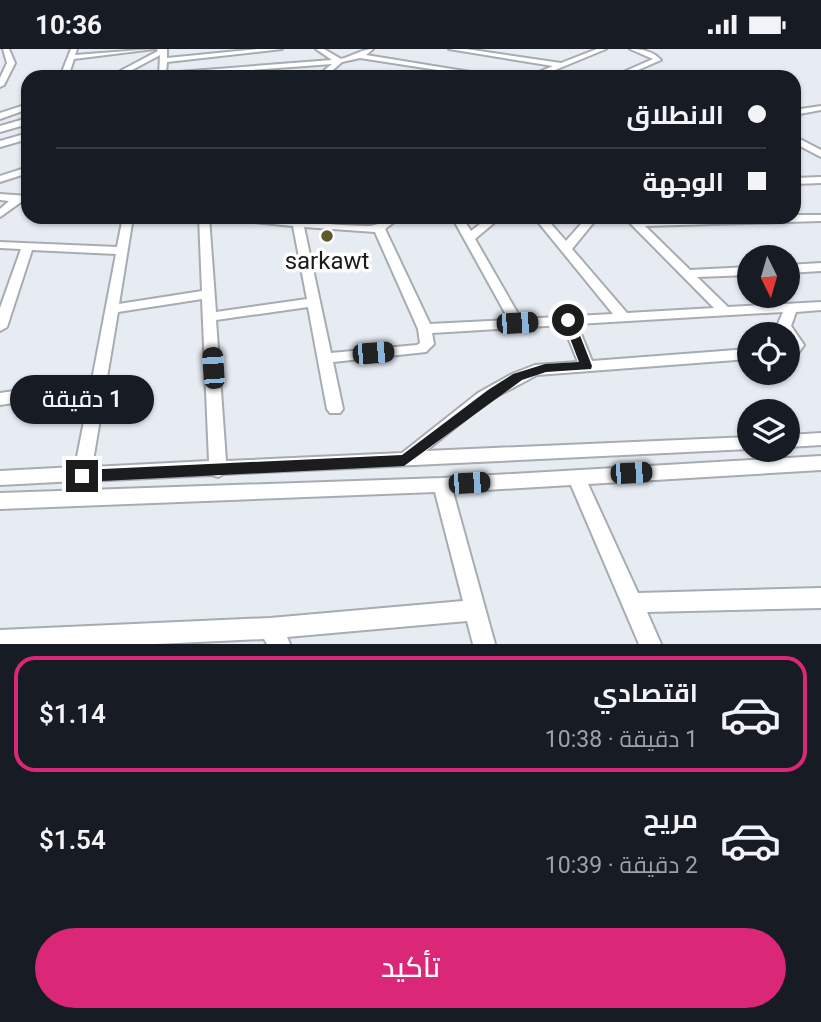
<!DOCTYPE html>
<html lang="ar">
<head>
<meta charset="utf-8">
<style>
	body { margin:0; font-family:Roboto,Cairo,sans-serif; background:#242831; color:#f1f3f6; direction:rtl; height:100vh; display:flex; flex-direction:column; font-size:26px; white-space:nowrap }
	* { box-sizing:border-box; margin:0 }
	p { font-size:23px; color:#9ea1a6 }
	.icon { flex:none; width:38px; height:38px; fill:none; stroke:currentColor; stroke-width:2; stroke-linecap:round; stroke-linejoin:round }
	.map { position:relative; height:595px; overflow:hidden; direction:ltr }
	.details { display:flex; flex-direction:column; background:#171b24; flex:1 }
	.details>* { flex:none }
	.hud { position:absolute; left:21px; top:21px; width:780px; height:154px; border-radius:21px; box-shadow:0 2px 5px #0004; direction:rtl; display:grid; align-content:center; height:154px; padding:0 35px; background:#171b24 }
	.needle { width:46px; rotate:175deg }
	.fabs { position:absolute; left:737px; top:196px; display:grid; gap:14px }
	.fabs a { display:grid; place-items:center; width:63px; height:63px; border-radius:50%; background:#171b24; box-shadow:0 2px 5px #0004; font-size:35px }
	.end { position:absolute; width:32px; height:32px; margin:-16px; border:9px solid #1a1c1e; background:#fff; box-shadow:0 0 0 4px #fff }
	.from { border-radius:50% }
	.bubble { position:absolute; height:49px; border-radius:24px; background:#171b24; box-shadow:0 2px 5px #0004; font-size:23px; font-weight:600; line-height:49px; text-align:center; direction:rtl }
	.car { position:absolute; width:21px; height:42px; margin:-21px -10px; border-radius:9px; box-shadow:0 0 5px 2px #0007; background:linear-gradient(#222 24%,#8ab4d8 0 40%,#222 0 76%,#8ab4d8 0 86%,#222 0) }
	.hud b { display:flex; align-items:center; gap:24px; height:66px; font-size:26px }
	.hud b+b { border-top:2px solid #363941 }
	.hud i { width:18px; height:18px; background:#f1f3f6 }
	ul { padding:12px 0 0; list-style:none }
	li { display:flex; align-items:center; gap:21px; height:116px; margin:0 14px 10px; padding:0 21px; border:4px solid transparent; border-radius:21px }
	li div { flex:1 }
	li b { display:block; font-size:26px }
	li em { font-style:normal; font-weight:600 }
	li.current { border-color:#db2777 }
	li>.icon { width:63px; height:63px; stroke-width:1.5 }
	.button { display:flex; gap:14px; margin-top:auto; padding:14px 35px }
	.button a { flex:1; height:80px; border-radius:42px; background:#db2777; color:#fff; font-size:28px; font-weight:600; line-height:80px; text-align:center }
	.status { display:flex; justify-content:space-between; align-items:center; height:49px; padding:0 35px; background:#171b24; direction:ltr }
	.status svg { height:19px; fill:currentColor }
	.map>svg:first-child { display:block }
</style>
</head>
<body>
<div class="status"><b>10:36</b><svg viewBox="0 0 49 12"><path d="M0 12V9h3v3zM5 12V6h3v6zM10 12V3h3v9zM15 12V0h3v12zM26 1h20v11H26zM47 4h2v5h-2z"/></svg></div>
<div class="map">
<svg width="821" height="595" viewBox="0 0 821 595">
	<rect width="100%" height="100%" fill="#e7ecf3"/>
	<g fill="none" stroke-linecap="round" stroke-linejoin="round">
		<defs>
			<g id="minor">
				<polygon points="3,0 9,0 15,14 4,36 0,38 0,29 7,14"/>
				<polygon points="71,0 77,0 75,6 154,0 74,10 68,28 60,28"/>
				<path d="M157,0H167V9L258,0H282L167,13L166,24L332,11L316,0H324L341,10C352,7 363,0 373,0L366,6L501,28H483L360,9L342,13L325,28H316L332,15L159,28L160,6L119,28H109L158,2Z"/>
				<polygon points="449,0 466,0 561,14 597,0 606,0 538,28 527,28 553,17"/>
				<path d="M630,0C642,0 653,2 661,11L622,28H612L653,10Z"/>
				<polygon points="28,55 28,60 0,70 0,64"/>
				<polygon points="821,57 821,61 794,66 794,61"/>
				<polygon points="28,69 28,75 0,83 0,77"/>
				<polygon points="28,84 28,90 0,98 0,92"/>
				<polygon points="794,87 821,101 821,108 794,94"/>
				<polygon points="28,118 28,124 0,133 0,127"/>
				<polygon points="821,128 821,134 794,135 794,129"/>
				<polygon points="0,145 28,147 28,153 21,153 0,168 0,160 9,152 0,151"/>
				<path d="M794,166H821V172L645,177L690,221L749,218V226L697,228L728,258L821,253V261L796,263L791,277L804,296L799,303L788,307V297L790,296L788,285H783L777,277L783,263L577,275L592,312L749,300V310L537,326L488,352L426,402L749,388V400L224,425L218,428L212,426L88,432L82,434L77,432L0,436V422L75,418L90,342L0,356V344L92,331L116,205L32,201L7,278L0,282V259L21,200L0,199V193L117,198L123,168H133L119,255L202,242L199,168H209L216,263L307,250L293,177L235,171L230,168C275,168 320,176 366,177C379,178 385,168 401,168L385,180L430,275L509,271L452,168H462L471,182L489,168H501L475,190L521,270L613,265L534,168H545L566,192L587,168H598L572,200L627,264L714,259L629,173V169L639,171ZM304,178L375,183L418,280L420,294L417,296L331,304ZM202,250L209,412L92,418L118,263ZM308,258L327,360L330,364H340L343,360L333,313L426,303L434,295L432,284L563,276L578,313L535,316L512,325L478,344L402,404L226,412L216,271Z"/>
				<polygon points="821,214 821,222 788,224 788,216"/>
				<polygon points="821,384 821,396 788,398 788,386"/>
				<polygon points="821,407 821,421 588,435 638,544 821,539 821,559 647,563 661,595 639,595 571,436 453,443 495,595 473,595 467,572 287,588 290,595 267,595 264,590 156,595 0,595 0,581 270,569 463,552 435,443 0,460 0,444 442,429"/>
			</g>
		</defs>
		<!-- minor casing -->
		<use href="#minor" stroke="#a7acb2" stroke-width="4"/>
		<!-- minor -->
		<use href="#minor" fill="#fff" fill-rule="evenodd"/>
	</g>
	<!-- route -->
	<polygon fill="#1a1c1e" points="568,268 574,271 592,317 591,320 546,323 522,331 404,417 82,433 75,427 82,421 402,406 488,341 513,325 545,315 579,313 563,271"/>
	<!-- markers -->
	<circle fill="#5b5c29" stroke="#fff" stroke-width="2.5" cx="327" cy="187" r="7"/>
	<g text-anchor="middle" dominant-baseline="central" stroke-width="7" stroke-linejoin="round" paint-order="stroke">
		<!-- poi labels -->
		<g font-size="24" fill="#1a1c1e" stroke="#fff">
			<text x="327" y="212">sarkawt</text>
		</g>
	</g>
</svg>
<div class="fabs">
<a><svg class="needle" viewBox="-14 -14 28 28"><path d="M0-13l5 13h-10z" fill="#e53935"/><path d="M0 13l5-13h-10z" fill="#9ea1a6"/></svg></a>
<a><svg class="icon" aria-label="locate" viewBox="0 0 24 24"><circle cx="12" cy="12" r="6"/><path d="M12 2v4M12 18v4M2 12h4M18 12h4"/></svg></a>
<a><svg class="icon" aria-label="layers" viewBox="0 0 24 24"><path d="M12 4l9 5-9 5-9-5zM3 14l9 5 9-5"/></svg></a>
</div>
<i class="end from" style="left:568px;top:271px"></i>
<i class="end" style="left:82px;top:427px"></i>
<div class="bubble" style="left:10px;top:326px;width:144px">1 دقيقة</div>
<i class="car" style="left:517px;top:274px;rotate:87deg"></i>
<i class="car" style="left:373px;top:304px;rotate:85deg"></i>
<i class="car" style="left:213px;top:319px;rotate:356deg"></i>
<i class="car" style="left:631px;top:424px;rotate:87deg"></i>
<i class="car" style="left:469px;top:434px;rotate:87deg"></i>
<div class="hud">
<b><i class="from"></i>الانطلاق</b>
<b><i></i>الوجهة</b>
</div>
</div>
<section class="details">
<ul>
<li class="current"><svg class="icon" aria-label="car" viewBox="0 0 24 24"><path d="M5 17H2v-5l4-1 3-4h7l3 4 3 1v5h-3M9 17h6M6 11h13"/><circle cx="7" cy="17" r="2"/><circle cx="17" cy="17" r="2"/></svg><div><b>اقتصادي</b><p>1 دقيقة · 10:38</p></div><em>$1.14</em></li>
<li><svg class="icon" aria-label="car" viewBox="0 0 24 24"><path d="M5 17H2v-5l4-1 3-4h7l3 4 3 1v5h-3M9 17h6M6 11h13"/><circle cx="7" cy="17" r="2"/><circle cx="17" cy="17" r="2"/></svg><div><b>مريح</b><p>2 دقيقة · 10:39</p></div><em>$1.54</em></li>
</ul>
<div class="button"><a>تأكيد</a></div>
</section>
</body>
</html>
